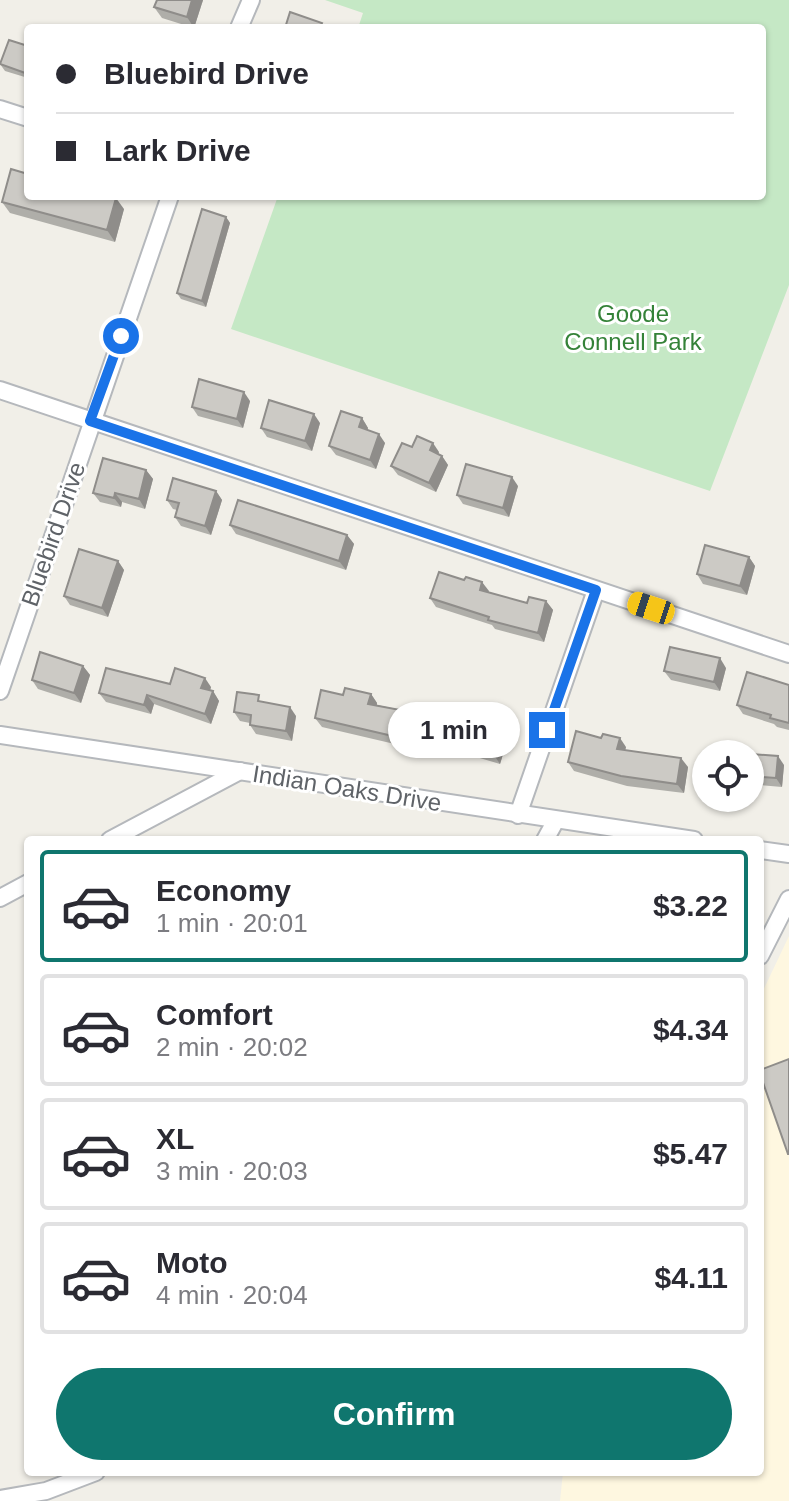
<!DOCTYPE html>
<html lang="en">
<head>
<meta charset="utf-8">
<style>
	body { margin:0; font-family:Helvetica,sans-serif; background:#f2f2f3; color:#2b2b33; height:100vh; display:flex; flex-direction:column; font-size:30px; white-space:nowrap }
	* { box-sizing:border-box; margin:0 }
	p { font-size:26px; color:#7c7c81 }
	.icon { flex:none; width:44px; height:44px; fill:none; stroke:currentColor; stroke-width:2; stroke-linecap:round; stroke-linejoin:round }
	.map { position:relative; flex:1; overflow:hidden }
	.drawer { position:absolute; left:24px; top:836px; width:740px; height:640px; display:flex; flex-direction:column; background:#fff; border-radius:8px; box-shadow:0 2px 6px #0004 }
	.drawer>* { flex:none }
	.hud { position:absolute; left:24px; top:24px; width:742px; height:176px; border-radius:8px; box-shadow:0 2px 6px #0004; display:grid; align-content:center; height:176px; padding:0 32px; background:#fff }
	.buttons { position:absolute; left:692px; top:740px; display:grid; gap:16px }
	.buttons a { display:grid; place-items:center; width:72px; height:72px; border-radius:50%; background:#fff; box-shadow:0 2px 6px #0004; font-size:40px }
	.end { position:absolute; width:36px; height:36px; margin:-18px; border:10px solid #1a73e8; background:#fff; box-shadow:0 0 0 4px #fff }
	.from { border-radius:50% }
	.bubble { position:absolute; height:56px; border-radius:28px; background:#fff; box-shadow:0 2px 6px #0004; font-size:26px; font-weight:700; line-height:56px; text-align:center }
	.car { position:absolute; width:24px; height:48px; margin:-24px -12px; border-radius:10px; box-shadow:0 0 6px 2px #0007; background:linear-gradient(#f5c518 24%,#345 0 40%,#f5c518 0 76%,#345 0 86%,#f5c518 0) }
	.hud b { display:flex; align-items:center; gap:28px; height:76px; font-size:30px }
	.hud b+b { border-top:2px solid #e1e1e2 }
	.hud i { width:20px; height:20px; background:#2b2b33 }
	ul { padding:14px 0 0; list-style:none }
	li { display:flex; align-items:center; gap:24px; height:112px; margin:0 16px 12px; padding:0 16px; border:4px solid #e1e1e2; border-radius:8px }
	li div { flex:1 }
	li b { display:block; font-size:30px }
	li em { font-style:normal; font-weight:700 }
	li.current { border-color:#0f766e }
	li>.icon { width:72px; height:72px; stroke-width:1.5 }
	.cta { display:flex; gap:16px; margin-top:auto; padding:16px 32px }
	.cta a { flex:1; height:92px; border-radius:48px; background:#0f766e; color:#fff; font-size:32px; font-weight:700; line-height:92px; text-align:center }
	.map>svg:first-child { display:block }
</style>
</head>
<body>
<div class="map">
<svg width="789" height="1501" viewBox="0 0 789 1501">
	<rect width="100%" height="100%" fill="#f1efe8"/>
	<!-- commercial -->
	<polygon fill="#fef7e0" points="789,936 789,1501 560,1501 563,1472 760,1472 760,997"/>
	<!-- green -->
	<polygon fill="#c5e8c5" points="325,0 789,0 789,285 710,491 231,329 278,196 762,196 762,28 358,28 363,13"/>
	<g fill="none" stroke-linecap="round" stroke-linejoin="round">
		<defs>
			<g id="minor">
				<polyline points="239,28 251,0"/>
				<polyline points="0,109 28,118"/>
				<polyline points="0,390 789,654"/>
				<polyline points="0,691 170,196"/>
				<polyline points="0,735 694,840"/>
				<polyline points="518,815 596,590"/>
				<polyline points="110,840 240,771"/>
				<polyline points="545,840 556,820"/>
				<polyline points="760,850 789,854"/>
				<polyline points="0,898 28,883"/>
				<polyline points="760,956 789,899"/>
				<polyline points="0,1499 46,1491 96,1472"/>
			</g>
		</defs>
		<!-- minor casing -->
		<use href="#minor" stroke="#b5b8bc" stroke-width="20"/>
		<!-- minor -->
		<use href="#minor" stroke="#fff" stroke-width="16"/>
	</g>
	<!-- wall -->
	<g fill="#afaea9">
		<polygon points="157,0 203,0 194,28 162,18 154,7"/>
		<polygon points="28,46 28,78 5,71 0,64"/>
		<polygon points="2,202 124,209 115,242 10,213"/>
		<polygon points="226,217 230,223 206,307 181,299 177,293"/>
		<polygon points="250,401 243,428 198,416 192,407"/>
		<polygon points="362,418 368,428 367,430 385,443 376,469 336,455 329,446"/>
		<polygon points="320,423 312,451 267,437 261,428"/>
		<polygon points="412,447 439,452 438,454 442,456 448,465 436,492 398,475 391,466"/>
		<polygon points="146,470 153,479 145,509 122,502 121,507 100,502 93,493"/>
		<polygon points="518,486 509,517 463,504 457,495"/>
		<polygon points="216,491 222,500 211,535 181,526 175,517 177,510 173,509 167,500"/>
		<polygon points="230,525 347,535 354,544 346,570 236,534"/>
		<polygon points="749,557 755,566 747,595 703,584 697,574"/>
		<polygon points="118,561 124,570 108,617 70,605 64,596"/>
		<polygon points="464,580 482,582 488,592 527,603 546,601 553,610 544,642 495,629 492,625 436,607 430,598"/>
		<polygon points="83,666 90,675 81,703 38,689 32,680"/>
		<polygon points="726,668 720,691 671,680 664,671"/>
		<polygon points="170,684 211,687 210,690 213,691 219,701 211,724 154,704 151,714 106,702 99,693"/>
		<polygon points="789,685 789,730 777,727 774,724 743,714 737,705"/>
		<polygon points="371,694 377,703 377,705 432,716 439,726 433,753 322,727 315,718 343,695"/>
		<polygon points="263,702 296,716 292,741 256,734 250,725 250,723 240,721 234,712"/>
		<polygon points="495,714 501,724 500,728 502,729 508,738 500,764 456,751 450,742 478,720"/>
		<polygon points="626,747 625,750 688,767 684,793 627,786 574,771 568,762"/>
		<polygon points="750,754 784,765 782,787 750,784"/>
	</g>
	<!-- shaded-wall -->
	<g fill="#8f8d8a">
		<polygon points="192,0 203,0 194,28 187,17"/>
		<polygon points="116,198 124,209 115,242 107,230"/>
		<polygon points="226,217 230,223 206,307 202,301"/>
		<polygon points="244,392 250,401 243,428 237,419"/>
		<polygon points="314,414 320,423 312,451 305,441"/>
		<polygon points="362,418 368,428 365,436 359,427"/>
		<polygon points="379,434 385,443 376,469 370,460"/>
		<polygon points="433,443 439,452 436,459 430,450"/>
		<polygon points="442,456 448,465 436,492 429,483"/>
		<polygon points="146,470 153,479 145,509 139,499"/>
		<polygon points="512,477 518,486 509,517 503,508"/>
		<polygon points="216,491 222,500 211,535 205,526"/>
		<polygon points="115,493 122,502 121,507 114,498"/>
		<polygon points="347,535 354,544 346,570 339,561"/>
		<polygon points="749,557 755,566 747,595 740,586"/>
		<polygon points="118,561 124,570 108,617 102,608"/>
		<polygon points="482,582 489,591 486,599 480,590"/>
		<polygon points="546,601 553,610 544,642 538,633"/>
		<polygon points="720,658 726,668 720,691 714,682"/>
		<polygon points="83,666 90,675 81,703 74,693"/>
		<polygon points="205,678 211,687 208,697 201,688"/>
		<polygon points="213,691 219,701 211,724 205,714"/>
		<polygon points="371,694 377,703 375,713 368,704"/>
		<polygon points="147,695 154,704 151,714 144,705"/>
		<polygon points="290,707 296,716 292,741 286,731"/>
		<polygon points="495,714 501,724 498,735 491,726"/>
		<polygon points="432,716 439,726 433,753 427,744"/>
		<polygon points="502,729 508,738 500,764 494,755"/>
		<polygon points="620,738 626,747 623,758 617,749"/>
		<polygon points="778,756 784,765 782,787 776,778"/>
		<polygon points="681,758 688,767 684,793 677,784"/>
	</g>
	<!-- building -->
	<g fill="#cccac5" stroke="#8f8d8a" stroke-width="2">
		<polygon points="157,0 192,0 187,17 154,7"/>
		<polygon points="290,12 322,23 320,28 285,28"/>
		<polygon points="9,40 28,46 28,74 0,64"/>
		<polygon points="11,169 28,174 28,196 110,196 116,198 107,230 2,202"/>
		<polygon points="202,209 226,217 202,301 177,293"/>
		<polygon points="199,379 244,392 237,419 192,407"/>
		<polygon points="269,400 314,414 305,441 261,428"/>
		<polygon points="341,411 362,418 359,427 379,434 370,460 329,446"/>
		<polygon points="417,436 433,443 430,450 442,456 429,483 391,466 402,443 412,447"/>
		<polygon points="103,458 146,470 139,499 115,493 114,498 93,493"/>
		<polygon points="466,464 512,477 503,508 457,495"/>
		<polygon points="173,478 216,491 205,526 175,517 179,503 167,500"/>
		<polygon points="238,500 347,535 339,561 230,525"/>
		<polygon points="705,545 749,557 740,586 697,574"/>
		<polygon points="79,549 118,561 102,608 64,596"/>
		<polygon points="439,572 464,580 466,577 482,582 480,590 527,603 529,597 546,601 538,633 488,620 489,617 430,598"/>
		<polygon points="670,647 720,658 714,682 664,671"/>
		<polygon points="40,652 83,666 74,693 32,680"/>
		<polygon points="106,668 170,684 175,668 205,678 201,688 213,691 205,714 147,695 144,705 99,693"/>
		<polygon points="747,672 789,685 789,723 770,718 771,715 737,705"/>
		<polygon points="345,688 371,694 368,704 432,716 427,744 315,718 321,690 343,695"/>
		<polygon points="237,692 259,695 258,701 290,707 286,731 250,725 251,715 234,712"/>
		<polygon points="481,710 495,714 491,726 502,729 494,755 450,742 458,714 478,720"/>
		<polygon points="576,731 601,738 603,734 620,738 617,749 681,758 677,784 621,776 568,762"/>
		<polygon points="724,752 778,756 776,778 750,776 750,754 724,754"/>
		<polygon points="789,1059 789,1154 788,1154 760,1074 760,1070"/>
	</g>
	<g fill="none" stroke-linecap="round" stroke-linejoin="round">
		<!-- route -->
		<polyline stroke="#1a73e8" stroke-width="10" points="121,336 90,421 596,590 547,730"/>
	</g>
	<g text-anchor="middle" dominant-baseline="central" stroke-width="6" stroke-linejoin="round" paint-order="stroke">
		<!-- park labels -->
		<g font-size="24" fill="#348238" stroke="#fff">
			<text x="633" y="313">Goode<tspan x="633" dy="28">Connell Park</tspan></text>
		</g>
		<!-- street labels -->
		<g font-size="24" fill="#5f6368" stroke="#fff">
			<text transform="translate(53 534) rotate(-71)">Bluebird Drive</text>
			<text transform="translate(347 788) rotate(9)">Indian Oaks Drive</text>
		</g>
	</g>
</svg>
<div class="buttons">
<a><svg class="icon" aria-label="locate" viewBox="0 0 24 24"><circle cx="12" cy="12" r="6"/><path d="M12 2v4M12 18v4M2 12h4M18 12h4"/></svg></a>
</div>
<i class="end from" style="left:121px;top:336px"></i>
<i class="end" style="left:547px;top:730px"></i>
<div class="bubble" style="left:388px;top:702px;width:132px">1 min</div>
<i class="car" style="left:651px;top:608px;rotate:288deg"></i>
<div class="hud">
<b><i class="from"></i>Bluebird Drive</b>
<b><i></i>Lark Drive</b>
</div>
<section class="drawer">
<ul>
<li class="current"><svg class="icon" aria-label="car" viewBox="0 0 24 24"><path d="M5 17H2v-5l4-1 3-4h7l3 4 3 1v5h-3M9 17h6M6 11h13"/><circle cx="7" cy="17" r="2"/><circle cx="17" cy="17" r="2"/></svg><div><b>Economy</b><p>1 min · 20:01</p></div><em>$3.22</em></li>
<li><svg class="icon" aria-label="car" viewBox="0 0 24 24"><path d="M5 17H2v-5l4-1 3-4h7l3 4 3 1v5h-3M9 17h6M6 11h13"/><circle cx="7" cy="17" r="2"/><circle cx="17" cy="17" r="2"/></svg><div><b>Comfort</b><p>2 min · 20:02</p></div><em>$4.34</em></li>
<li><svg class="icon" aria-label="car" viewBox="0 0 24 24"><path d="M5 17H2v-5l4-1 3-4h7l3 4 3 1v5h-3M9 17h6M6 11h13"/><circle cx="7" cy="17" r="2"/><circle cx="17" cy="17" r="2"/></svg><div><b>XL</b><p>3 min · 20:03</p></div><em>$5.47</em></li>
<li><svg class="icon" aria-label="car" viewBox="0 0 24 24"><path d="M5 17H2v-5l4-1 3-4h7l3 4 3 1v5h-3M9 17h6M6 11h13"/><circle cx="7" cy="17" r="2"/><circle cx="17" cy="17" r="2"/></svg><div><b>Moto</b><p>4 min · 20:04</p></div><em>$4.11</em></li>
</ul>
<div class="cta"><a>Confirm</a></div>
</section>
</div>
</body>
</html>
